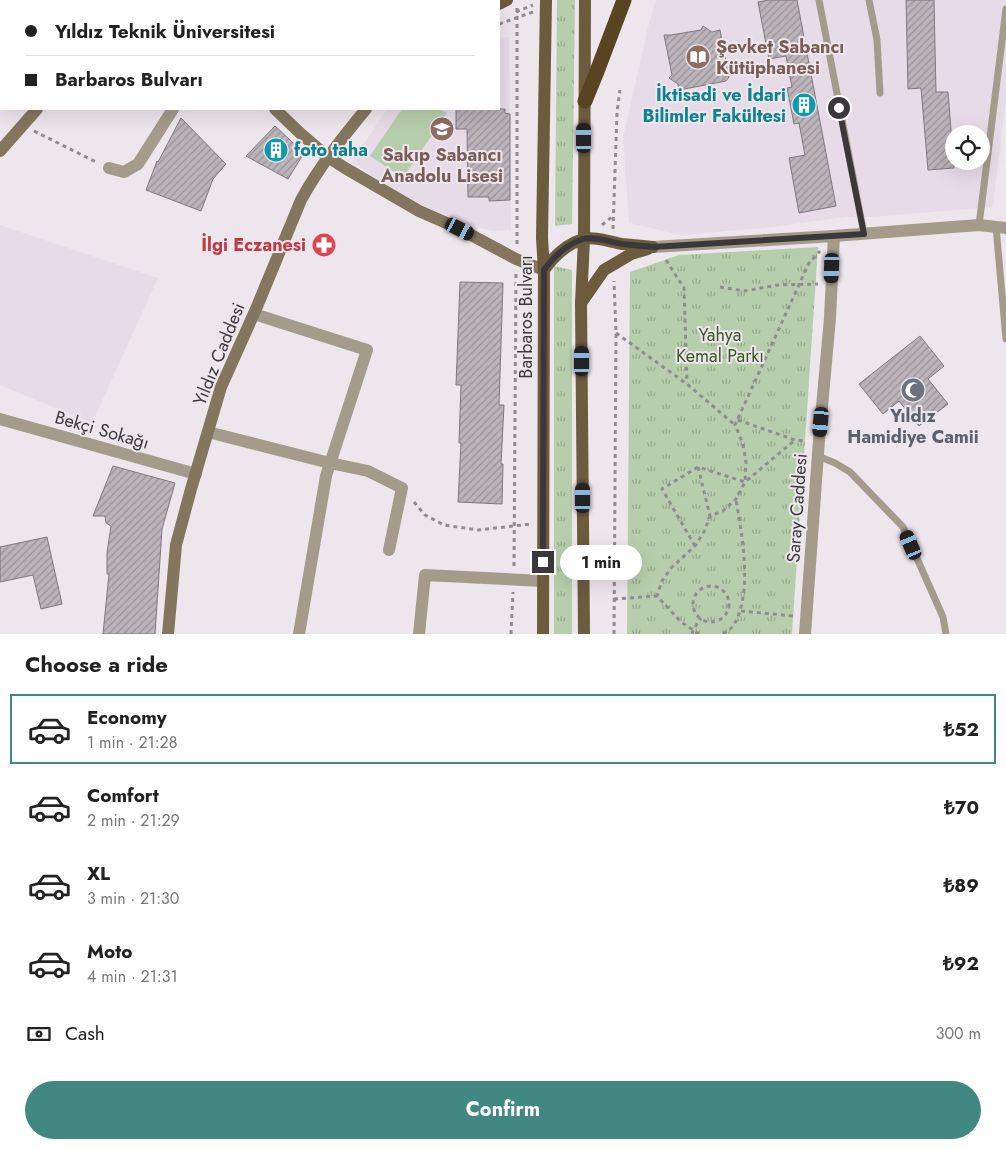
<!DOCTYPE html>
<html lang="en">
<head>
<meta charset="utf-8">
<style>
	body { margin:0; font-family:Jost,sans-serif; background:#f2f2f2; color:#222; height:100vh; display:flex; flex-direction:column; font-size:19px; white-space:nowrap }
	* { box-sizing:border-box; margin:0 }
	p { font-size:16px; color:#767676 }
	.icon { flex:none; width:28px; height:28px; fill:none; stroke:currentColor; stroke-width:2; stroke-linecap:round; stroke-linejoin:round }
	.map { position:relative; height:634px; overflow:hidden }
	.panel { display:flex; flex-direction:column; background:#fff; flex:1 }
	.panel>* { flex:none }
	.top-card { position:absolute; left:0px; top:0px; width:500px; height:110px; box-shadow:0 5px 20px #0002; display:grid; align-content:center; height:110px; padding:0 25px; background:#fff }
	.buttons { position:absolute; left:945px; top:125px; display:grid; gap:10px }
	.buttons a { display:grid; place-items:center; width:45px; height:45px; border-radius:50%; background:#fff; box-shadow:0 5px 20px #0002; font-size:25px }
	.end { position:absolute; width:22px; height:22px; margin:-11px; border:6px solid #3b383b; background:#fff; box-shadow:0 0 0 2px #fff }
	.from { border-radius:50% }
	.bubble { position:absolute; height:35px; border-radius:18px; background:#fff; box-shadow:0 5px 20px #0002; font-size:16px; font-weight:700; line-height:35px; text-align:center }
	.car { position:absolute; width:15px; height:30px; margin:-15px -8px; border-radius:6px; box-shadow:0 0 4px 1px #0007; background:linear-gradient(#222 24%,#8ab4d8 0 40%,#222 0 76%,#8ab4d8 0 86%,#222 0) }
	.top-card b { display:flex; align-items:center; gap:18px; height:48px; font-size:19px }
	.top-card b+b { border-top:1px solid #e0e0e0 }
	.top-card i { width:12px; height:12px; background:#222 }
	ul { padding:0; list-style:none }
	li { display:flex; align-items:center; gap:15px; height:70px; margin:0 10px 8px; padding:0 15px; border:2px solid transparent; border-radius:0px }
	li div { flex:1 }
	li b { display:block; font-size:19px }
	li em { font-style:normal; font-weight:700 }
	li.selected { border-color:#418883 }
	li>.icon { width:45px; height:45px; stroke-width:1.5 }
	h2 { padding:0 25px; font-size:22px; line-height:60px }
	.pay { display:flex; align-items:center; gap:12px; height:55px; padding:0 25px; font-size:19px }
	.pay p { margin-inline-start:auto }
	.button { display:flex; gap:10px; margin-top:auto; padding:10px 25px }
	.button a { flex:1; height:58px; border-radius:30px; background:#418883; color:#fff; font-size:20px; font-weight:700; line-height:58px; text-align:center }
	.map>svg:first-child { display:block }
</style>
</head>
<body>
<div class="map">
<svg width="1006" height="634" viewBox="0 0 1006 634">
	<defs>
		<pattern id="grass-tufts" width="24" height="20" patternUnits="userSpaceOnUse" patternTransform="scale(1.25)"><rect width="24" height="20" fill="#b7ceac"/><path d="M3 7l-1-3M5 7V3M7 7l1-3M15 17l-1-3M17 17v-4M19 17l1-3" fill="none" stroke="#96a88d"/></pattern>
		<pattern id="building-hatch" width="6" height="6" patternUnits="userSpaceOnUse" patternTransform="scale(1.25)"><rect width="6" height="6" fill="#bbb4ba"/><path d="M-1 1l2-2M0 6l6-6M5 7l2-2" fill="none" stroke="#999398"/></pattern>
	</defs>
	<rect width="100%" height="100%" fill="#ede6ed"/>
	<!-- built -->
	<g fill="#e8dbe8" fill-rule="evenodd">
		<path d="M656,0H1006V97L993,207L872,217H846L772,227L681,235L629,223L623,138L648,27ZM954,134H981V161H954Z"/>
		<polygon points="509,37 511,230 492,231 429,213 352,162 387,109 499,109 499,38"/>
		<polygon points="0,225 158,278 92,423 0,385"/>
	</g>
	<!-- grass -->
	<g fill="url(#grass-tufts)">
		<polygon points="557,0 575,0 572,224 555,226"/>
		<polygon points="818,247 792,634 627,634 630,272 679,255"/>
		<polygon points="554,266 572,270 572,634 554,634"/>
	</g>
	<!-- pitch -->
	<polygon fill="#b7ceac" points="402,109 440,109 447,113 403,178 370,156"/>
	<!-- building -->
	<g fill="url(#building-hatch)" stroke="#7f797f">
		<polygon points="769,0 797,0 836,206 799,213 789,158 805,155 799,123 794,124 787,88 792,87 786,56 769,59 758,2"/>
		<polygon points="906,0 934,0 936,92 948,92 954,168 928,170 921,88 908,89"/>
		<polygon points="703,26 712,32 720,30 729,77 726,81 679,90 678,84 669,78 672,75 664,35 671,35 701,30"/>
		<polygon points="456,109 505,109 505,113 510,114 510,200 489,201 489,197 468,197 467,129 456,129"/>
		<polygon points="181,118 226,164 213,179 201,211 146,190 157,161 158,162"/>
		<polygon points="275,126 304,153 288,179 246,156"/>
		<polygon points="460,282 503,283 499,405 504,405 501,464 503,464 502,504 458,502 461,443 459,443 461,385 456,385"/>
		<polygon points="920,336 944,366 928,379 948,404 919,426 899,401 883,414 859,384"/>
		<polygon points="113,466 175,483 162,529 155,634 103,634 109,574 107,574 107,553 111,526 106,523 105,516 93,516"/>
		<polygon points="47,537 62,604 41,609 33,575 0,582 0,547"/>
	</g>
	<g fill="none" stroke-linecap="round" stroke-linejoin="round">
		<!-- path -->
		<g stroke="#918c91" stroke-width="3" stroke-dasharray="4 4" stroke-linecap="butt">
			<polyline points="50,0 52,1"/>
			<polyline points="516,12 533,5"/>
			<polyline points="499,24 533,12"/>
			<polyline points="34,131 98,163"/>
			<polyline points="602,225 613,216"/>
			<polyline points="613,229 617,113 620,90"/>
			<polyline points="517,244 517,8"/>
			<polyline points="666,260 684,288 687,383"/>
			<polyline points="720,287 744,291 778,285 818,284"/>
			<polyline points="616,333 687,384 735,425"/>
			<polyline points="738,420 795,440 805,441"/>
			<polyline points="698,467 710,516"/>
			<polyline points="414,502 425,515 444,525 478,530 531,524"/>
			<polyline points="695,546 662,489 698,467 745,482 795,440"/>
			<polyline points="514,566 516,272"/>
			<circle cx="711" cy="604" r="18"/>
			<polyline points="614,599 657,596"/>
			<polyline points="741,611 794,616"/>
			<polyline points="511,634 513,592"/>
			<polyline points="614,634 616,332 614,281"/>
			<polyline points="692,634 693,630 701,618"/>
			<polyline points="699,634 681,622 657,596 662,581 671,568 695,546 704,532 710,516 723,511 736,499 745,482 746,462 743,444 735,425 809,263 820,251"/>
			<path d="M723,634C725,632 730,630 732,627C733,627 736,621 736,621C752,588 742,535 736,500"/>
		</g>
		<!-- lane -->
		<g stroke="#a59b8a" stroke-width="7">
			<polyline points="819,0 864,234"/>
			<polyline points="869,0 877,40 880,93"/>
			<polyline points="979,225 1006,9"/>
			<polyline points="996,227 1006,339"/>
			<polyline points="818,456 835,463 850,472 903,527 943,617 946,634"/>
		</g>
		<!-- street -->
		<g stroke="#a59b8a" stroke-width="12">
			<polyline points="8,1 9,0"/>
			<polyline points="430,1 430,0"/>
			<polyline points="0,10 1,9"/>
			<polyline points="109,168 124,172 138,164 173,109"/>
			<polyline points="834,236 979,225 1006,228"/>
			<polyline points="653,247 834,236 830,318 819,440 805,634"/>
			<polyline points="254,314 367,350 326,476 299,634"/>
			<polyline points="0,419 196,474"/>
			<polyline points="208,432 330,463 368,471 402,488 389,550"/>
			<polyline points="419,634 425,575 542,581"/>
		</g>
		<!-- secondary -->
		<g stroke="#83765d" stroke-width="12">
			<polyline points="155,0 157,1"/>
			<polyline points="140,1 141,0"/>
			<polyline points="275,109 300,133 328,157 345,168 419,211 460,229 516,259 544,270"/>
			<polyline points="0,151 37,109"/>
			<path d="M168,634L176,545L191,489L221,387L256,309L301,200C319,167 342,138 366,109"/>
		</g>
		<!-- primary -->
		<g stroke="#6c5b3d" stroke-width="12">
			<polyline points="462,0 463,1"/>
			<polyline points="499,4 507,0"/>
			<path d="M544,270C554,256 567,244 583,239C595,236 610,242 622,244C632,245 643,246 653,247"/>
			<polyline points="581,303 604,270 631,254 648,249"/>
			<polyline points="543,634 544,270 542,238 546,0"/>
			<polyline points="584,634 581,303 584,239 585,0"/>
		</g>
		<!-- highway -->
		<polyline stroke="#584420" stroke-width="15" points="585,101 596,74 624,0"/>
	</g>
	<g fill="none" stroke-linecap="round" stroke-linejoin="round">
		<!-- route -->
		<path stroke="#3b383b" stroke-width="6" d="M543,562L544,270C554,256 567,244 583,239C595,236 610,242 622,244C632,245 643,246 653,247L864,234L839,108"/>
	</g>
	<!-- icons -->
	<defs>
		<symbol id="library-disc" viewBox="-11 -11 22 22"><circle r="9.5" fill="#8d6e63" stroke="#ede6ed"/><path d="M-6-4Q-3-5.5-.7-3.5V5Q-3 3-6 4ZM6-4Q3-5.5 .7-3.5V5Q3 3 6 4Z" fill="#fff"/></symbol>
		<symbol id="building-disc" viewBox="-11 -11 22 22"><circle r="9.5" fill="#0f9aa8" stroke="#ede6ed"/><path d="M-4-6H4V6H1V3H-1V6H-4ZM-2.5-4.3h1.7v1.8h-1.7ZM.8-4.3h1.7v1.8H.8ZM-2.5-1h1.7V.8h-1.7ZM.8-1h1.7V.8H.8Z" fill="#fff"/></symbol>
		<symbol id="school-disc" viewBox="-11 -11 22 22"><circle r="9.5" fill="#8d6e63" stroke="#ede6ed"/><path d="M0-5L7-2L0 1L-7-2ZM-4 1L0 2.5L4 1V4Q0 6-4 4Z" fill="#fff"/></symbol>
		<symbol id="pharmacy-disc" viewBox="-11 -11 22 22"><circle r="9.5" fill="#e0444e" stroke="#ede6ed"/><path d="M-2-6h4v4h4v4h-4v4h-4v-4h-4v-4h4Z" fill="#fff"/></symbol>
		<symbol id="mosque-disc" viewBox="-11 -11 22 22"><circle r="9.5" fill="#6b7280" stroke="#ede6ed"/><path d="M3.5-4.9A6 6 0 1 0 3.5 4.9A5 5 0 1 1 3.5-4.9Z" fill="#fff"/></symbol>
	</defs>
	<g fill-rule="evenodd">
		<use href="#library-disc" x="684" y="43" width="28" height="28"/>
		<use href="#building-disc" x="790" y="91" width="28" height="28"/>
		<use href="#school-disc" x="428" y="115" width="28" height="28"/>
		<use href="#building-disc" x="262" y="136" width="28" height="28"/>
		<use href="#pharmacy-disc" x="310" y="231" width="28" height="28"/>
		<use href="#mosque-disc" x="899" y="376" width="28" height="28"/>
	</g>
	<g text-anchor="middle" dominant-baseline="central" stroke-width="4" stroke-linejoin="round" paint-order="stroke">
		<!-- education labels -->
		<g font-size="18" font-weight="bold" fill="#785e54" stroke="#ede6ed" text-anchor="start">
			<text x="716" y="47">Şevket Sabancı<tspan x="716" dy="21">Kütüphanesi</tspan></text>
			<text x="442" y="155" text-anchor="middle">Sakıp Sabancı<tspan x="442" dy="21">Anadolu Lisesi</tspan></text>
		</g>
		<!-- culture labels -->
		<g font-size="18" font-weight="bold" fill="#0d838f" stroke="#ede6ed" text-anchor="end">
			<text x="786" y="95">İktisadi ve İdari<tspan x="786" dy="21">Bilimler Fakültesi</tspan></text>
			<text x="294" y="150" text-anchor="start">foto taha</text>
		</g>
		<!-- health labels -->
		<g font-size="18" font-weight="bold" fill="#be3a42" stroke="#ede6ed" text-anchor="end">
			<text x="306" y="245">İlgi Eczanesi</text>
		</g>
		<!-- street labels -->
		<g font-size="18" fill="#3b383b" stroke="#ede6ed">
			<text transform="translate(526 317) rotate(-90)">Barbaros Bulvarı</text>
			<text transform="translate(219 354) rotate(-68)">Yıldız Caddesi</text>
			<text transform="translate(102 430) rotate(16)">Bekçi Sokağı</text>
			<text transform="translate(797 508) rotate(-86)">Saray Caddesi</text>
		</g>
		<!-- park labels -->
		<g font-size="18" fill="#365723" stroke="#ede6ed">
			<text x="720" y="335">Yahya<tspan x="720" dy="21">Kemal Parkı</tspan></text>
		</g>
		<!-- worship labels -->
		<g font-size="18" font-weight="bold" fill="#5b616d" stroke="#ede6ed">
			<text x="913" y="416">Yıldız<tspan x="913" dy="21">Hamidiye Camii</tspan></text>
		</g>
	</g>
</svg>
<div class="buttons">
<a><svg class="icon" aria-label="locate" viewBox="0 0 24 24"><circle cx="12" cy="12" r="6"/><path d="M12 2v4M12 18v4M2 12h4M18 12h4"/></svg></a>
</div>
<i class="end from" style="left:839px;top:108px"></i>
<i class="end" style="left:543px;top:562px"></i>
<div class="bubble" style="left:560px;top:545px;width:82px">1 min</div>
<i class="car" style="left:584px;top:138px;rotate:0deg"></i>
<i class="car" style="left:460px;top:229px;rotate:117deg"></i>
<i class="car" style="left:832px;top:268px;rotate:182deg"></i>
<i class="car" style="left:582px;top:361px;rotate:0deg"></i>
<i class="car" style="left:821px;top:422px;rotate:185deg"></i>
<i class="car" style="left:583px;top:498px;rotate:0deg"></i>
<i class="car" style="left:911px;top:545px;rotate:337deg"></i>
<div class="top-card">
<b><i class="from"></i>Yıldız Teknik Üniversitesi</b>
<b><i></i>Barbaros Bulvarı</b>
</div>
</div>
<section class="panel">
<h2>Choose a ride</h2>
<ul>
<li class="selected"><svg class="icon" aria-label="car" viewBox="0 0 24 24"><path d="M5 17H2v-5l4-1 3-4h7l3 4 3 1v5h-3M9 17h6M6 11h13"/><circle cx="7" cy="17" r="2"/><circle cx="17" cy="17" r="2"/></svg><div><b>Economy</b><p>1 min · 21:28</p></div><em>₺52</em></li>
<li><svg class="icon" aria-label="car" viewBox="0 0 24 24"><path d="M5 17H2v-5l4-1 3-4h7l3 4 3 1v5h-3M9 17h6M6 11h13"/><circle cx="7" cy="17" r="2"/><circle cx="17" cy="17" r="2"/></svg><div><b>Comfort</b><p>2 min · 21:29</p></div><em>₺70</em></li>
<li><svg class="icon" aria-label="car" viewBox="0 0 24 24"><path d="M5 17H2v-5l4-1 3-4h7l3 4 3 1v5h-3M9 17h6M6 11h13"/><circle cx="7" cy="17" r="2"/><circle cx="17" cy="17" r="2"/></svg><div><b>XL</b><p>3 min · 21:30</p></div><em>₺89</em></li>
<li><svg class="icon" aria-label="car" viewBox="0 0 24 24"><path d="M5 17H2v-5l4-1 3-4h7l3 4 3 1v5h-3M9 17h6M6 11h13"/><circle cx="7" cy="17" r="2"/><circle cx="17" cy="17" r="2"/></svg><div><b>Moto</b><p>4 min · 21:31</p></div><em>₺92</em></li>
</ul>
<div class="pay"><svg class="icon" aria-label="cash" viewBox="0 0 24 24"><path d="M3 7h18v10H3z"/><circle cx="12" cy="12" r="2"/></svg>Cash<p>300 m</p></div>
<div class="button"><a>Confirm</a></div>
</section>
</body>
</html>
